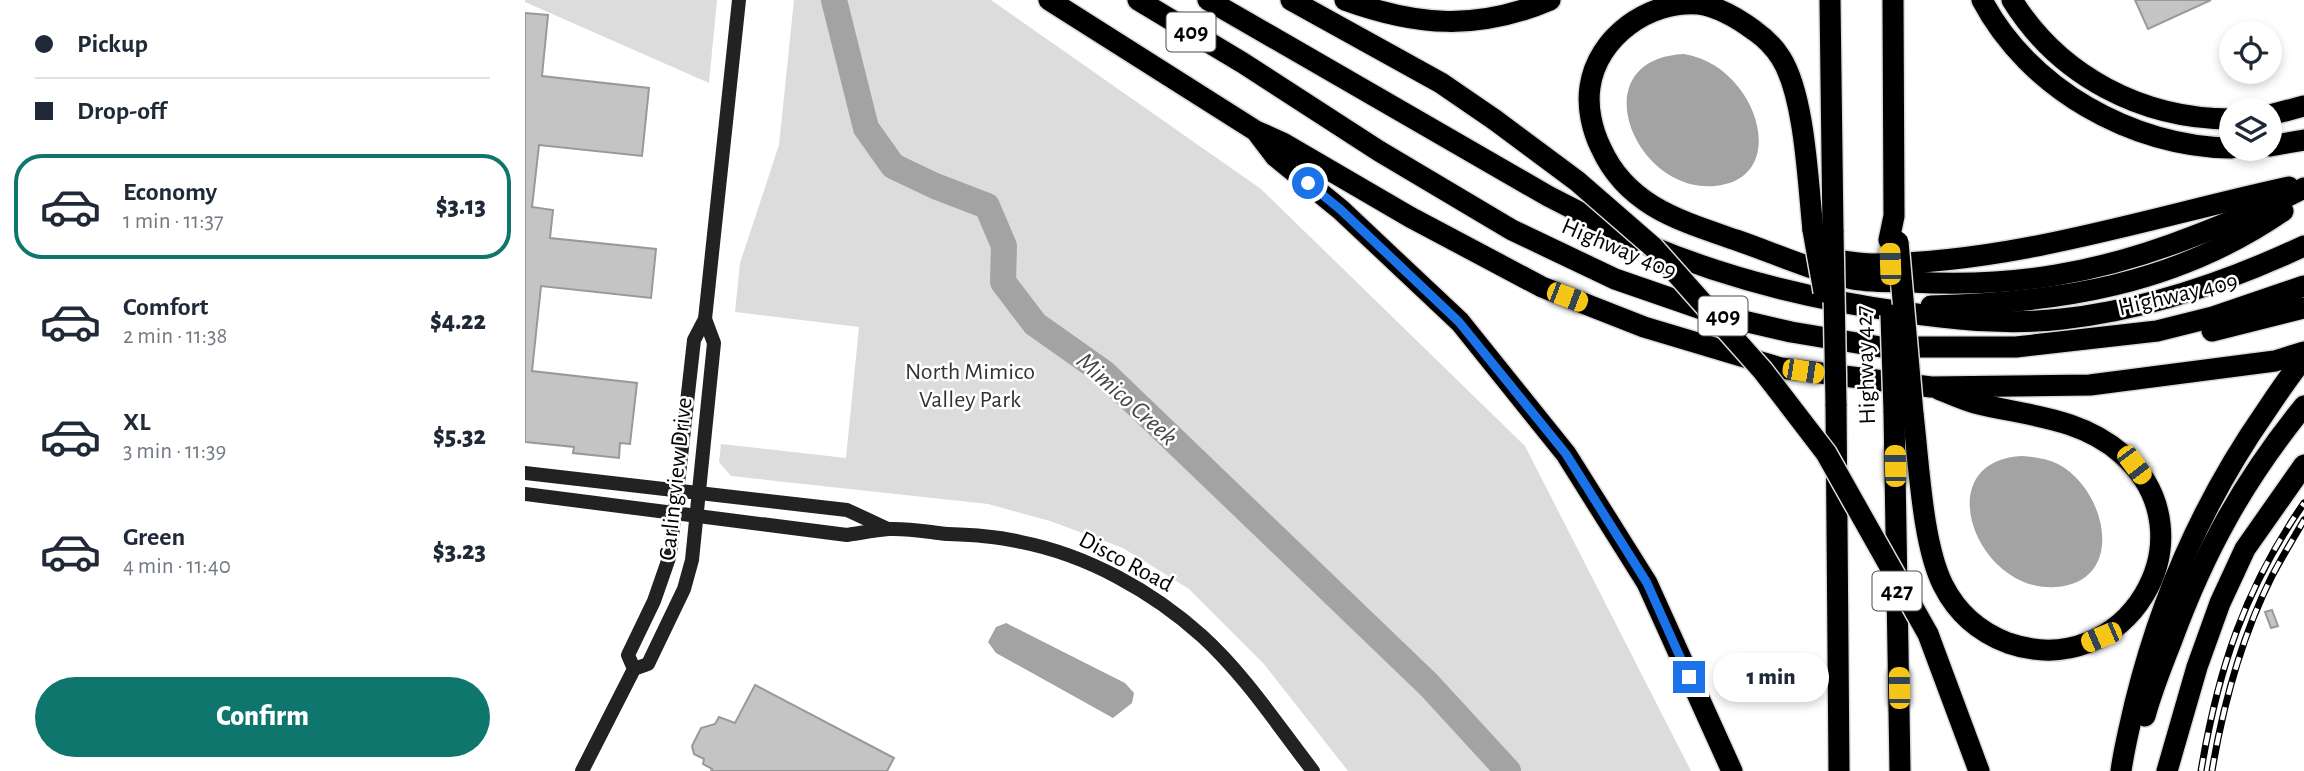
<!DOCTYPE html>
<html lang="en">
<head>
<meta charset="utf-8">
<style>
	body { margin:0; font-family:"Alegreya Sans",sans-serif; background:#f6f6f7; color:#1f2937; height:100vh; display:flex; flex-direction:column; font-size:26px; white-space:nowrap }
	* { box-sizing:border-box; margin:0 }
	p { font-size:23px; color:#747a83 }
	.icon { flex:none; width:38px; height:38px; fill:none; stroke:currentColor; stroke-width:2; stroke-linecap:round; stroke-linejoin:round }
	.map { position:relative; flex:1; overflow:hidden }
	.panel { display:flex; flex-direction:column; background:#fff; width:525px }
	.panel>* { flex:none }
	.hud { display:grid; align-content:center; height:154px; padding:0 35px; background:#fff }
	.buttons { position:absolute; left:1694px; top:21px; display:grid; gap:14px }
	.buttons a { display:grid; place-items:center; width:63px; height:63px; border-radius:50%; background:#fff; box-shadow:0 4px 10px #0003; font-size:35px }
	.end { position:absolute; width:32px; height:32px; margin:-16px; border:9px solid #1a73e8; background:#fff; box-shadow:0 0 0 4px #fff }
	.from { border-radius:50% }
	.bubble { position:absolute; height:49px; border-radius:24px; background:#fff; box-shadow:0 4px 10px #0003; font-size:23px; font-weight:800; line-height:49px; text-align:center }
	.car { position:absolute; width:21px; height:42px; margin:-21px -10px; border-radius:9px; box-shadow:0 0 5px 2px #0007; background:linear-gradient(#f5c518 24%,#345 0 40%,#f5c518 0 76%,#345 0 86%,#f5c518 0) }
	.hud b { display:flex; align-items:center; gap:24px; height:66px; font-size:26px }
	.hud b+b { border-top:2px solid #e0e1e3 }
	.hud i { width:18px; height:18px; background:#1f2937 }
	ul { padding:0; list-style:none }
	li { display:flex; align-items:center; gap:21px; height:105px; margin:0 14px 10px; padding:0 21px; border:4px solid transparent; border-radius:28px }
	li div { flex:1 }
	li b { display:block; font-size:26px }
	li em { font-style:normal; font-weight:800 }
	li.on { border-color:#0f766e }
	li>.icon { width:63px; height:63px; stroke-width:1.5 }
	.primary-button { display:flex; gap:14px; margin-top:auto; padding:14px 35px }
	.primary-button a { flex:1; height:80px; border-radius:42px; background:#0f766e; color:#fff; font-size:28px; font-weight:800; line-height:80px; text-align:center }
	main { display:flex; flex:1; min-height:0 }
	.map>svg:first-child { display:block }
</style>
</head>
<body>
<main>
<section class="panel">
<div class="hud">
<b><i class="from"></i>Pickup</b>
<b><i></i>Drop-off</b>
</div>
<ul>
<li class="on"><svg class="icon" aria-label="car" viewBox="0 0 24 24"><path d="M5 17H2v-5l4-1 3-4h7l3 4 3 1v5h-3M9 17h6M6 11h13"/><circle cx="7" cy="17" r="2"/><circle cx="17" cy="17" r="2"/></svg><div><b>Economy</b><p>1 min · 11:37</p></div><em>$3.13</em></li>
<li><svg class="icon" aria-label="car" viewBox="0 0 24 24"><path d="M5 17H2v-5l4-1 3-4h7l3 4 3 1v5h-3M9 17h6M6 11h13"/><circle cx="7" cy="17" r="2"/><circle cx="17" cy="17" r="2"/></svg><div><b>Comfort</b><p>2 min · 11:38</p></div><em>$4.22</em></li>
<li><svg class="icon" aria-label="car" viewBox="0 0 24 24"><path d="M5 17H2v-5l4-1 3-4h7l3 4 3 1v5h-3M9 17h6M6 11h13"/><circle cx="7" cy="17" r="2"/><circle cx="17" cy="17" r="2"/></svg><div><b>XL</b><p>3 min · 11:39</p></div><em>$5.32</em></li>
<li><svg class="icon" aria-label="car" viewBox="0 0 24 24"><path d="M5 17H2v-5l4-1 3-4h7l3 4 3 1v5h-3M9 17h6M6 11h13"/><circle cx="7" cy="17" r="2"/><circle cx="17" cy="17" r="2"/></svg><div><b>Green</b><p>4 min · 11:40</p></div><em>$3.23</em></li>
</ul>
<div class="primary-button"><a>Confirm</a></div>
</section>
<div class="map">
<svg width="1779" height="771" viewBox="0 0 1779 771">
	<rect width="100%" height="100%" fill="#fff"/>
	<!-- green -->
	<g fill="#dcdcdc">
		<polygon points="0,0 192,0 184,83 0,2"/>
		<polygon points="269,0 466,0 736,189 1000,446 1166,771 982,771 725,503 707,502 732,530 975,771 823,771 739,664 664,589 598,548 525,521 463,504 206,476 194,462 196,444 321,458 334,327 210,312 215,263 254,145"/>
	</g>
	<!-- water -->
	<g fill="#a3a3a3">
		<path d="M1159,54C1232,65 1268,179 1190,186C1109,194 1055,59 1159,54Z"/>
		<path d="M1497,456C1509,457 1521,458 1533,464C1581,489 1603,581 1531,587C1452,594 1401,461 1497,456Z"/>
		<polygon points="481,623 600,683 609,693 607,703 588,718 471,653 463,642 471,627"/>
	</g>
	<g fill="none" stroke-linecap="round" stroke-linejoin="round">
		<!-- river -->
		<polyline stroke="#a3a3a3" stroke-width="26" points="309,0 341,128 368,166 410,186 462,206 479,246 478,282 510,324 578,372 904,685 983,771"/>
	</g>
	<!-- building -->
	<g fill="#c4c4c4" stroke="#999" stroke-width="2">
		<polygon points="1610,0 1686,0 1623,29"/>
		<polygon points="0,13 23,15 17,76 124,88 117,156 14,145 7,207 28,210 25,238 131,249 126,298 16,286 7,371 112,383 105,444 95,443 94,458 48,453 49,447 0,442"/>
		<polygon points="1747,610 1753,626 1746,628 1740,612"/>
		<polygon points="230,685 369,758 362,771 186,771 187,769 178,764 179,759 169,754 167,746 176,728 190,724 194,717 210,723"/>
	</g>
	<g fill="none" stroke-linecap="round" stroke-linejoin="round">
		<defs>
			<g id="highway">
				<polyline points="524,0 731,131 758,143 885,217 1017,287 1119,327 1256,368 1406,387 1565,385 1750,361 1779,352"/>
				<polyline points="613,0 718,63 854,151 987,230 1090,279 1197,316 1266,332 1356,347 1491,347 1632,331 1688,317 1779,286"/>
				<path d="M683,0L1023,196C1056,213 1089,230 1123,245C1205,280 1296,301 1384,313C1435,320 1485,325 1537,319C1621,310 1702,282 1779,246"/>
				<polyline points="766,0 916,83 970,120"/>
				<path d="M820,0C892,26 952,31 1025,0"/>
				<polyline points="1305,0 1308,232"/>
				<path d="M1457,0C1503,88 1607,147 1706,148"/>
				<path d="M1487,0C1534,76 1617,119 1706,119"/>
				<polyline points="1745,115 1779,106"/>
				<polyline points="734,135 750,156 816,210 935,322 1041,454 1122,583 1207,771"/>
				<polyline points="1745,146 1779,140"/>
				<path d="M1288,230C1283,184 1280,96 1256,58C1249,47 1240,38 1230,31C1214,19 1194,7 1174,4C1124,0 1072,37 1065,87C1062,107 1067,130 1076,148C1102,206 1156,221 1211,240C1249,253 1285,270 1324,278C1344,283 1367,281 1387,282C1488,288 1575,273 1669,236C1707,221 1743,207 1779,188"/>
				<polyline points="1364,240 1369,216 1368,0"/>
				<path d="M1290,257C1309,259 1329,264 1349,264C1490,263 1626,217 1764,187"/>
				<path d="M1406,306C1532,303 1651,285 1758,211"/>
				<polyline points="1687,331 1779,308"/>
				<polyline points="1311,404 1314,771"/>
				<polyline points="1369,411 1375,771"/>
				<path d="M1388,414C1394,462 1397,543 1418,585C1432,613 1454,632 1483,643C1601,684 1690,536 1597,454C1555,417 1502,416 1450,403C1438,400 1426,394 1415,390"/>
				<polyline points="1403,634 1454,771"/>
				<path d="M1620,716C1627,690 1637,665 1647,640C1680,550 1719,480 1779,406"/>
				<path d="M1596,771C1599,748 1605,725 1610,703C1636,597 1679,500 1741,411C1753,393 1765,375 1779,358"/>
				<polyline points="1642,771 1672,667 1695,603 1720,549 1779,465"/>
			</g>
		</defs>
		<!-- highway casing -->
		<use href="#highway" stroke="#dbdbdb" stroke-width="24"/>
		<!-- secondary -->
		<g stroke="#222" stroke-width="14">
			<polyline points="0,473 322,510 363,529"/>
			<path d="M0,494L322,535C336,533 350,530 364,529C383,528 403,532 422,534C446,535 472,536 496,542C562,555 627,591 677,636C720,675 753,726 788,771"/>
			<polyline points="109,669 103,655 129,601 145,555 169,340 180,319 214,0"/>
			<polyline points="57,771 109,669 123,664 159,589 167,560 189,343 180,319"/>
		</g>
		<!-- highway -->
		<use href="#highway" stroke="#000" stroke-width="21"/>
		<defs>
			<g id="rail">
				<path d="M1676,771C1693,669 1720,588 1779,503"/>
				<path d="M1687,771C1698,705 1717,636 1747,576C1757,557 1768,539 1779,520"/>
			</g>
		</defs>
		<!-- rail casing -->
		<use href="#rail" stroke="#000" stroke-width="7"/>
		<!-- rail -->
		<use href="#rail" stroke="#fff" stroke-width="4.5" stroke-dasharray="13" stroke-linecap="butt"/>
		<defs>
			<g id="highway-bridge">
				<polyline points="970,120 1052,181 1128,247 1238,371 1301,453 1403,634"/>
				<polyline points="1288,230 1299,292"/>
				<polyline points="1308,232 1311,404"/>
				<polyline points="1373,242 1388,414"/>
				<polyline points="1366,315 1369,411"/>
			</g>
		</defs>
		<!-- highway-bridge casing -->
		<use href="#highway-bridge" stroke="#dbdbdb" stroke-width="24" stroke-linecap="butt"/>
		<!-- highway-bridge -->
		<use href="#highway-bridge" stroke="#000" stroke-width="21"/>
	</g>
	<g fill="none" stroke-linecap="round" stroke-linejoin="round">
		<!-- route -->
		<polyline stroke="#1a73e8" stroke-width="9" points="783,183 816,210 934,322 1041,454 1122,583 1164,677"/>
	</g>
	<g text-anchor="middle" dominant-baseline="central" stroke-width="5" stroke-linejoin="round" paint-order="stroke">
		<!-- shield labels -->
		<g fill="#fff" stroke="#4c4c4c" stroke-width="2">
			<rect x="641.5" y="12.5" width="49" height="39" rx="5"/>
			<rect x="1173.5" y="296.5" width="49" height="39" rx="5"/>
			<rect x="1347.5" y="571.5" width="49" height="39" rx="5"/>
		</g>
		<g font-size="23" font-weight="bold" fill="#000">
			<text x="666" y="32">409</text>
			<text x="1198" y="316">409</text>
			<text x="1372" y="591">427</text>
		</g>
		<!-- street labels -->
		<g font-size="24" fill="#000" stroke="#fff">
			<text transform="translate(1094 249) rotate(23)">Highway 409</text>
			<text transform="translate(1653 295) rotate(-13)">Highway 409</text>
			<text transform="translate(1341 365) rotate(-92)">Highway 427</text>
			<text transform="translate(151 479) rotate(-84)">Carlingview Drive</text>
			<text transform="translate(601 562) rotate(28)">Disco Road</text>
		</g>
		<!-- park labels -->
		<g font-size="24" fill="#333" stroke="#fff">
			<text x="445" y="372">North Mimico<tspan x="445" dy="28">Valley Park</tspan></text>
		</g>
		<!-- water labels -->
		<g font-size="26" font-style="italic" fill="#444" stroke="#fff">
			<text transform="translate(602 399) rotate(42)">Mimico Creek</text>
		</g>
	</g>
</svg>
<div class="buttons">
<a><svg class="icon" aria-label="locate" viewBox="0 0 24 24"><circle cx="12" cy="12" r="6"/><path d="M12 2v4M12 18v4M2 12h4M18 12h4"/></svg></a>
<a><svg class="icon" aria-label="layers" viewBox="0 0 24 24"><path d="M12 4l9 5-9 5-9-5zM3 14l9 5 9-5"/></svg></a>
</div>
<i class="end from" style="left:783px;top:183px"></i>
<i class="end" style="left:1164px;top:677px"></i>
<div class="bubble" style="left:1188px;top:653px;width:116px">1 min</div>
<i class="car" style="left:1365px;top:264px;rotate:358deg"></i>
<i class="car" style="left:1042px;top:297px;rotate:111deg"></i>
<i class="car" style="left:1278px;top:371px;rotate:99deg"></i>
<i class="car" style="left:1609px;top:465px;rotate:143deg"></i>
<i class="car" style="left:1370px;top:466px;rotate:359deg"></i>
<i class="car" style="left:1576px;top:637px;rotate:247deg"></i>
<i class="car" style="left:1374px;top:688px;rotate:359deg"></i>
</div>
</main>
</body>
</html>
